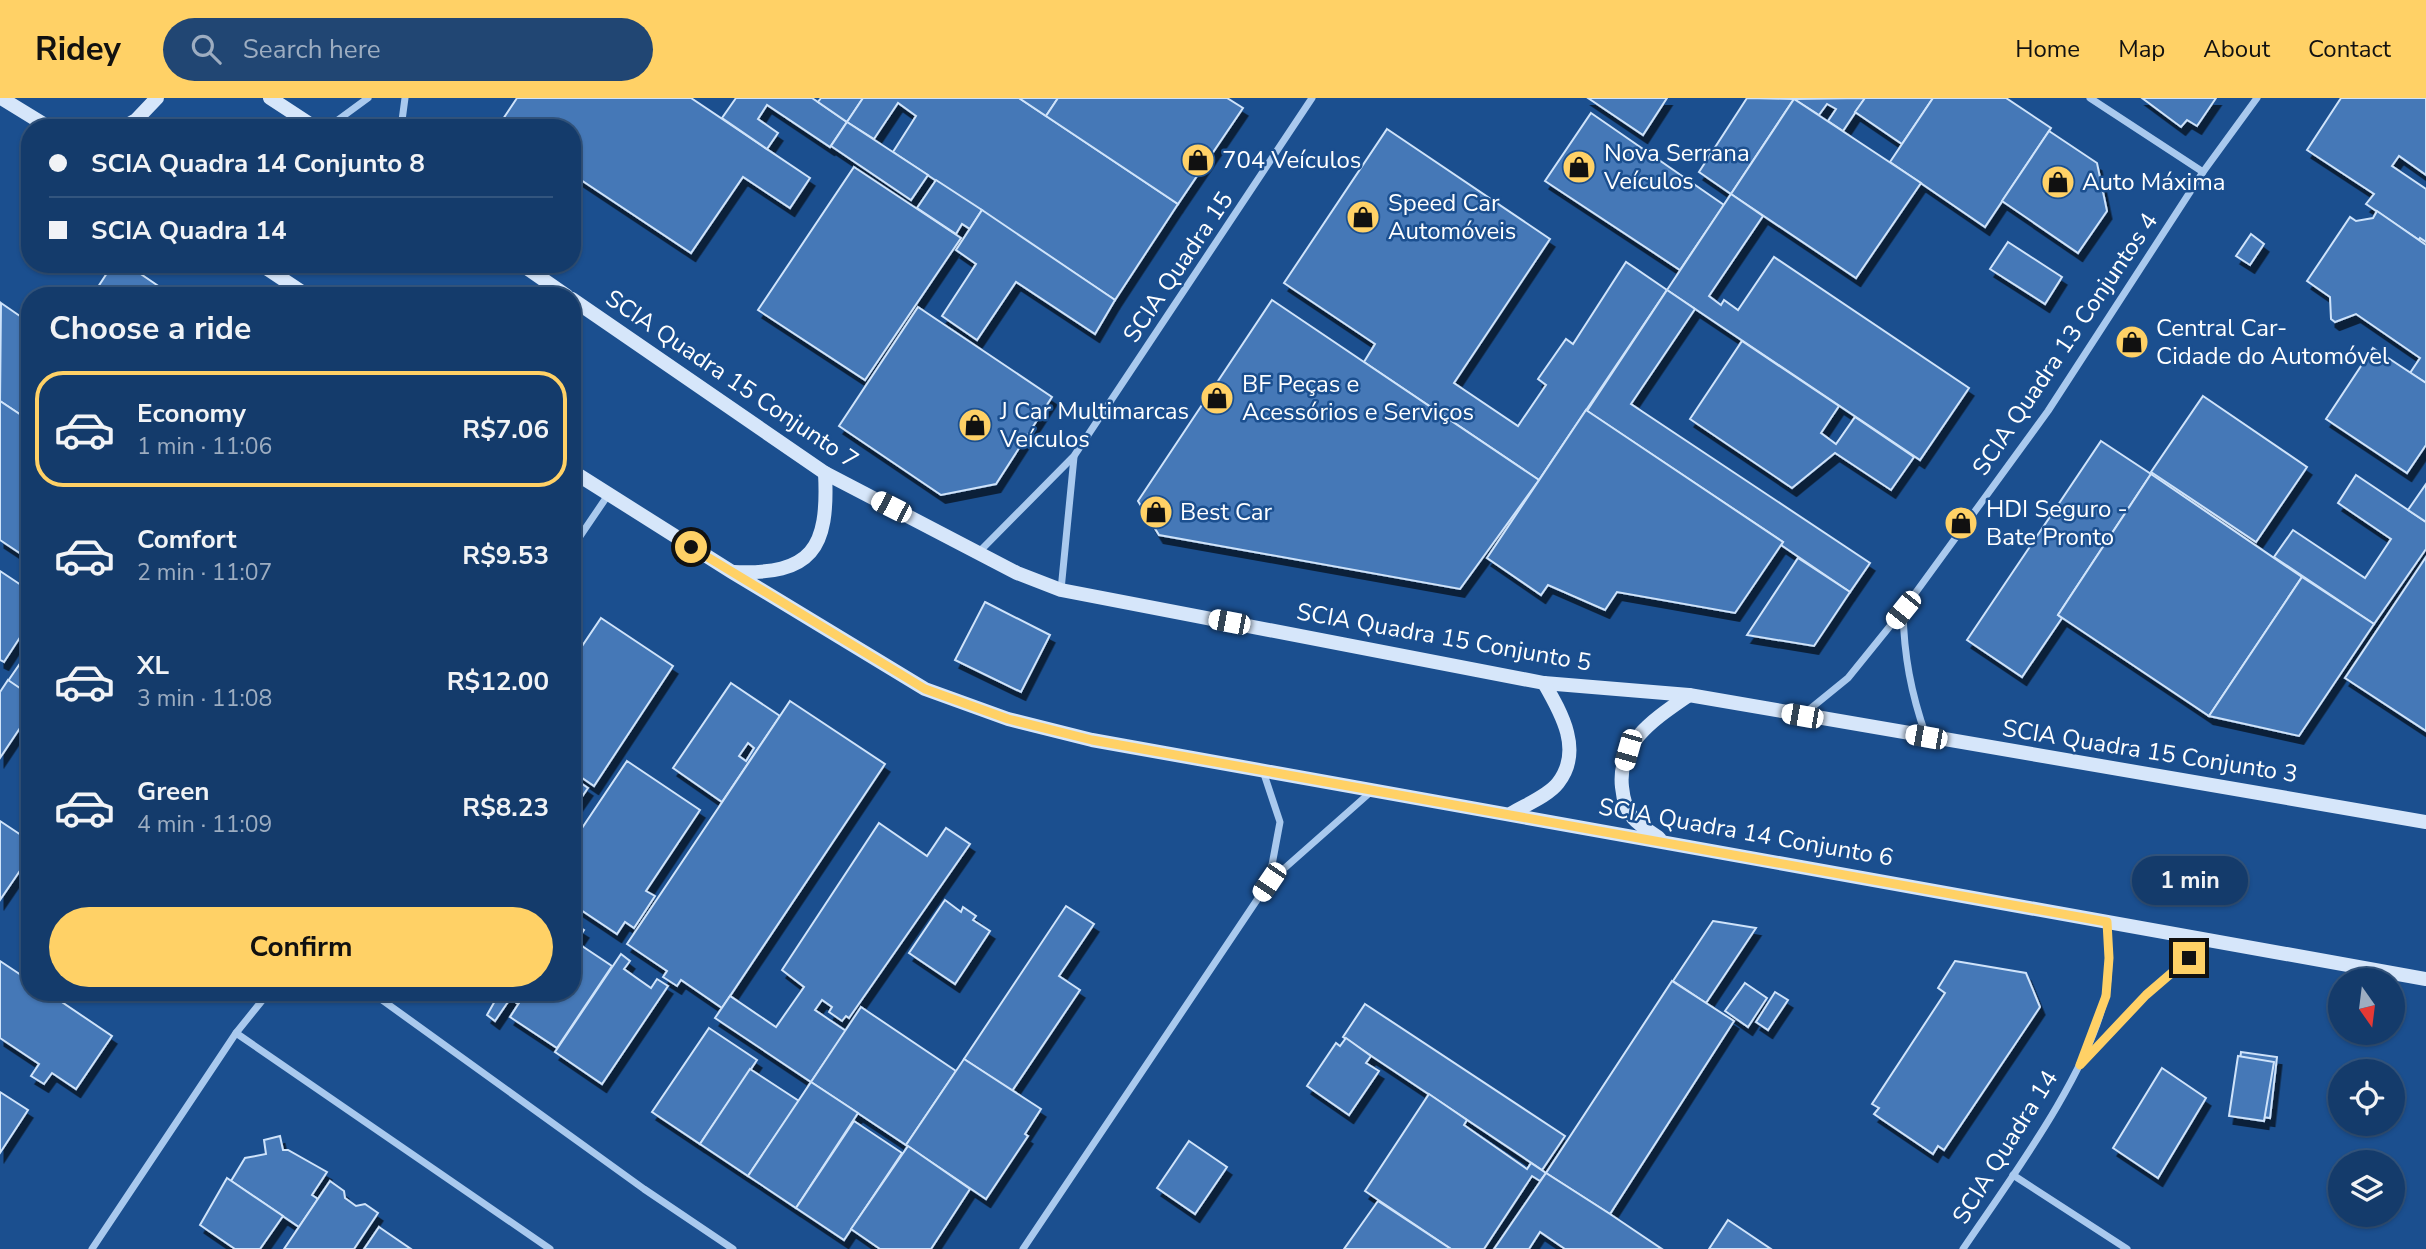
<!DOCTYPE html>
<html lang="en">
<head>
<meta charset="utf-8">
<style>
	body { margin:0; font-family:"Nunito Sans",sans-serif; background:#214673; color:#f1f3f6; height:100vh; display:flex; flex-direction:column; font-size:26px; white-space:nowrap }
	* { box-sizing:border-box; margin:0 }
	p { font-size:23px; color:#9dadc1 }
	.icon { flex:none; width:38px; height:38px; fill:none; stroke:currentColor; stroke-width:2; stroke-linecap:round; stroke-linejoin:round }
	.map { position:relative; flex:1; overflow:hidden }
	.panel { position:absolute; left:21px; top:189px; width:560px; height:714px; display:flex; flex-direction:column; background:#143b6b; border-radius:28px; box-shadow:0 2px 5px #0004,0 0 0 2px #33557e }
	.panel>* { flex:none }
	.guide { position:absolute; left:21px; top:21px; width:560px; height:154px; border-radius:28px; box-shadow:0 2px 5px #0004,0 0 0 2px #33557e; display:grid; align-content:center; height:154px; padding:0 28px; background:#143b6b }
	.needle { width:46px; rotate:166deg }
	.buttons { position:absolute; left:2328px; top:870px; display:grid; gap:14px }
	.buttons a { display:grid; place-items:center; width:77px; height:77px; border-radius:50%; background:#143b6b; box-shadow:0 2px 5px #0004,0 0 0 2px #33557e; font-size:35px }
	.end { position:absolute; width:32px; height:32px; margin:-16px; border:9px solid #ffd166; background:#111; box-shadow:0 0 0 4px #111 }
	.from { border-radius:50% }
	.bubble { position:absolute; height:49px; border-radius:24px; background:#143b6b; box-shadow:0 2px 5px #0004,0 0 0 2px #33557e; font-size:23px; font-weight:700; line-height:49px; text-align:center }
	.car { position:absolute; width:21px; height:42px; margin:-21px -10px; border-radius:9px; box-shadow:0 0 5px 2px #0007; background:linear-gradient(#fff 24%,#345 0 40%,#fff 0 76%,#345 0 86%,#fff 0) }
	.guide b { display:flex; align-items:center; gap:24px; height:66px; font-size:26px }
	.guide b+b { border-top:2px solid #33557e }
	.guide i { width:18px; height:18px; background:#f1f3f6 }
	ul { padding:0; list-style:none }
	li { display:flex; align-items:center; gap:21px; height:116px; margin:0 14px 10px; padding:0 14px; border:4px solid transparent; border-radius:28px }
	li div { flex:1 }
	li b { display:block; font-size:26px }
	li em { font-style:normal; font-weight:700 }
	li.on { border-color:#ffd166 }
	li>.icon { width:63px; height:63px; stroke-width:1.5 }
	h2 { padding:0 28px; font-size:32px; line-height:84px }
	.button { display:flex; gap:14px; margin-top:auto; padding:14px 28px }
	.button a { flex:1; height:80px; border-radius:42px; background:#ffd166; color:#111; font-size:28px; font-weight:700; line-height:80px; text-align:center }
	header { display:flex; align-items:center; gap:42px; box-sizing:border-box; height:98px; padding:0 35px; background:#ffd166; color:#111 }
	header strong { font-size:33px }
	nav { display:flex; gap:38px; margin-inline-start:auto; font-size:24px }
	.search { width:490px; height:63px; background:#214673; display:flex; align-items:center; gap:18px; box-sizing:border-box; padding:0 24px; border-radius:38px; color:#9dadc1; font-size:26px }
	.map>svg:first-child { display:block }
</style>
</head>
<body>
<header>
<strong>Ridey</strong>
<div class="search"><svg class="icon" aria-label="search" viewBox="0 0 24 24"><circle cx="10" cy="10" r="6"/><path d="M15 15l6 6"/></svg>Search here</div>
<nav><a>Home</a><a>Map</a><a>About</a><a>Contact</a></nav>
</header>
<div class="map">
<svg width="2426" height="1151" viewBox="0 0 2426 1151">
	<defs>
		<filter id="shadow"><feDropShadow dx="4.5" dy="8" stdDeviation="0" flood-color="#0009"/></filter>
	</defs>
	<rect width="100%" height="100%" fill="#1b4f8f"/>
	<!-- building -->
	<g fill="#4478b7" stroke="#cfe3fa" stroke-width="2" fill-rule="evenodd" filter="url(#shadow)">
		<polygon points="517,0 691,0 810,80 790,110 743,79 691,155 572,76 572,30 503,30 499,27"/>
		<polygon points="736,0 812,0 847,24 830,49 767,7 758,21 778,35 767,51 722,20"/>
		<polygon points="821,0 863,0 847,24 818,4"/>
		<polygon points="863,0 1019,0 1178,106 1115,202 893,54 916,18 898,5 874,41 847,24"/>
		<polygon points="1019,0 1058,0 1046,18"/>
		<polygon points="1058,0 1227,0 1243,10 1178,106 1046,18"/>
		<polygon points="1588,0 1667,0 1643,37"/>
		<polygon points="1747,0 1794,1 1731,96 1699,74"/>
		<polygon points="1865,0 1843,33 1828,23 1836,11 1827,6 1819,17 1794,1"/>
		<polygon points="1865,0 1933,0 1902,46 1855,14"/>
		<polygon points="1933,0 2006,0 2051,30 1985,129 1890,64"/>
		<polygon points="2142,0 2216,0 2197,28 2187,22 2181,29"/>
		<polygon points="2341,0 2426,0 2426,77 2399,58 2392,68 2426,91 2426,144 2420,140 2419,142 2366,106 2374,96 2307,52"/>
		<polygon points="1794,1 1921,85 1856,180 1731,96"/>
		<polygon points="1591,15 1724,107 1680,172 1545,83"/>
		<polygon points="847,24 928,77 911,102 831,48"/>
		<polygon points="1387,31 1550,141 1454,285 1518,328 1546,287 1538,281 1566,241 1573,246 1626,164 1667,192 1539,382 1364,264 1375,246 1284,185"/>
		<polygon points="2049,33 2097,65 2107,113 2078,155 2002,103"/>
		<polygon points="854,69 961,140 865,282 758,212"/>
		<polygon points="936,82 982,112 970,131 962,126 956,136 917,110"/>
		<polygon points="1731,96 1763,118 1709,198 1721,207 1724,202 1738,212 1774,159 1969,290 1920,362 1667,192"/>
		<polygon points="982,112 1115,202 1095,236 1016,184 977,242 942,218 976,166 956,152"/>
		<polygon points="2377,113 2426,147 2426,285 2410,275 2420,260 2356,216 2335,224 2331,221 2330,199 2307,183 2350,119 2356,123 2373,120"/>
		<polygon points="2251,136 2264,146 2250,167 2236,158"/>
		<polygon points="2008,144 2062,179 2045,206 1990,171"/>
		<polygon points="113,166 126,166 173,198 92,198"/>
		<polygon points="1667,192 1695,211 1631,306 1870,465 1850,494 1781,447 1783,444 1587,313"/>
		<polygon points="1272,202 1539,382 1460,491 1159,437 1138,403"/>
		<polygon points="1,205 30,225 30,323 0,303"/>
		<polygon points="918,209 1052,299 996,386 941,397 839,328"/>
		<polygon points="1742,243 1839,308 1821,335 1836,346 1855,319 1914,359 1891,392 1835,355 1792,390 1690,321"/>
		<polygon points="2373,250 2426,285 2426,347 2407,375 2326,321"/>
		<polygon points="2203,298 2307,369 2256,444 2151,374"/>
		<polygon points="0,303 30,323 30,462 0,442"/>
		<polygon points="1586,312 1783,444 1735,515 1617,494 1605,512 1548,487 1541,497 1487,460"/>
		<polygon points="2101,343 2151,376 2058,517 2062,520 2022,579 1967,542"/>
		<polygon points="2151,376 2302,479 2209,618 2058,517"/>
		<polygon points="2356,377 2426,424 2426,451 2374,526 2274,459 2293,432 2365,480 2391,441 2338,405"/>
		<polygon points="2426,386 2426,424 2408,412"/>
		<polygon points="2426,459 2426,633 2345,580"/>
		<polygon points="1798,460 1850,494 1814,548 1747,537"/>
		<polygon points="0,473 30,493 30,524 4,564 0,562"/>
		<polygon points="2302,479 2374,526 2299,638 2209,618"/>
		<polygon points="985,504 1050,537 1021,594 955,562"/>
		<polygon points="601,520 673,568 594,688 572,673 572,563"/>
		<polygon points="28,554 30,582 27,580 20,591 8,583"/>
		<polygon points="8,582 30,597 30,615 0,660 0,594"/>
		<path d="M731,585L780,618L722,704L673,670ZM748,645L754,650L746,663L739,658Z"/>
		<polygon points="790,603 885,666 722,910 681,882 677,888 663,879 667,873 627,846"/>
		<polygon points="627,663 700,712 646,793 655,798 634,830 625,824 617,836 572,806 572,745"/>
		<polygon points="572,679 588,690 572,713"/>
		<polygon points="0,723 30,743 30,758 0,802"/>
		<polygon points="879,725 927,758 946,730 970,746 849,920 846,918 842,923 829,914 832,909 822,902 815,912 846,933 811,984 715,920 730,898 776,929 804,889 782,872"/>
		<polygon points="945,802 961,814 963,809 976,818 973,822 990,833 955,886 909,855"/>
		<polygon points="1066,808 1094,826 1059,878 1080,892 1012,993 964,961"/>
		<polygon points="1713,823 1756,830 1706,905 1673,883"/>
		<polygon points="573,825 584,832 576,844 612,868 557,950 510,919 526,894 572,894"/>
		<polygon points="621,856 630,863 624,871 651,890 657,881 668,888 602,986 555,954"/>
		<polygon points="0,863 30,883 30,894 47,894 112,938 76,991 52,975 44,986 31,978 39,966 0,940"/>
		<polygon points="1955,863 2026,875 2040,909 1944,1052 1938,1048 1933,1056 1874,1016 1879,1010 1872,1006 1945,895 1938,890"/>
		<polygon points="1672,883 1734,923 1610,1116 1546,1075"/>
		<polygon points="1745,885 1767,900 1748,929 1725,913"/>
		<polygon points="500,894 526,894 518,906 510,901 495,923 487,917"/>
		<polygon points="1775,894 1788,902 1768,932 1756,924"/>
		<polygon points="1365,906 1565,1038 1542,1072 1343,939"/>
		<polygon points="861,909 956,973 906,1047 811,984"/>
		<polygon points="709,930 757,962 700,1046 652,1014"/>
		<polygon points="1346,940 1371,958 1366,965 1379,973 1349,1017 1307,988 1336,945 1340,948"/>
		<polygon points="2241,954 2277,959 2270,1020 2233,1015"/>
		<polygon points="2238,958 2274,964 2264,1023 2229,1018"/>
		<polygon points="964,961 1041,1011 1025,1036 1028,1038 986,1101 906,1047"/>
		<polygon points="2162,970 2206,1000 2158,1080 2113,1050"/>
		<polygon points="750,971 799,1003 748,1078 700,1046"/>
		<polygon points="811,984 858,1015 796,1110 748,1078"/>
		<polygon points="0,994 28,1012 0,1055"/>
		<polygon points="1429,996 1467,1022 1464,1027 1527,1071 1531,1065 1546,1075 1540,1083 1532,1078 1484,1151 1451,1151 1365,1093"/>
		<polygon points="854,1023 902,1055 844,1142 796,1110"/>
		<polygon points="280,1038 283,1052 288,1052 327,1074 312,1097 318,1101 299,1129 231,1083 245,1060 266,1056 264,1042"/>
		<polygon points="1189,1043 1227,1069 1195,1116 1157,1090"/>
		<polygon points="908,1048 970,1091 931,1151 880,1151 851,1131"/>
		<polygon points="1546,1075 1610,1116 1662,1151 1565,1151 1540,1134 1529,1151 1494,1151"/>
		<polygon points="227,1080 283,1118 260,1151 235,1151 200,1127"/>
		<polygon points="330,1083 344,1093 345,1100 356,1108 365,1106 378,1115 354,1151 284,1151"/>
		<polygon points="1378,1103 1451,1151 1344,1151"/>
		<polygon points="1728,1122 1771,1151 1709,1151"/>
		<polygon points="379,1129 411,1151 364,1151"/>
	</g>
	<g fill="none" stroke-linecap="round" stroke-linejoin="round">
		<!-- street -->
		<g stroke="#a9c9ee" stroke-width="7">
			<polyline points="2090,0 2203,74"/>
			<polyline points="327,30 368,0"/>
			<polyline points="401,30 405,0"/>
			<polyline points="572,450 608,397"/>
			<polyline points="979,454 1074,358 1312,0"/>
			<polyline points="1061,492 1074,359"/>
			<path d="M1903,513C1904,558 1911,595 1926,638"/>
			<polyline points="1805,615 1848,580 1903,512 2048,313 2203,74 2257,0"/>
			<polyline points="1263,673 1280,724 1269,783"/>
			<polyline points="371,894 644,1091 733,1151"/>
			<polyline points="236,935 550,1151"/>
			<polyline points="2083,964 2146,897 2207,844"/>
			<polyline points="2013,1077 2127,1151"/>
			<polyline points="92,1151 236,935 269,894"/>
			<polyline points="1023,1151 1269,784 1373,692"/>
			<path d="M1963,1151C2009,1083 2091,973 2106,894C2111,871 2108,847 2107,824"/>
		</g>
		<!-- secondary -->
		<g stroke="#d6e6fa" stroke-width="14">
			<polyline points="1,0 50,30"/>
			<polyline points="270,0 316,30"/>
			<polyline points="122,30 136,22 157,0"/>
			<polyline points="260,166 308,198"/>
			<polyline points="521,166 567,198"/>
			<polyline points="572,201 825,375 1017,475 1061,492 1544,585 1689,597 2426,724"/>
			<polyline points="572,373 732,474 925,591 1008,621 1092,642 2426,881"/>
			<path d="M734,474C812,477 829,451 825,375"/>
			<path d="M1512,715C1525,707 1548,698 1558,685C1583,653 1562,616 1544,585"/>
			<path d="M1659,740C1651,734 1640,728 1633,720C1626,712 1623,699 1622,689C1617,644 1656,620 1689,597"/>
		</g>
	</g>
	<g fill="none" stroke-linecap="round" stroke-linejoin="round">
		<!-- route -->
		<polyline stroke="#ffd166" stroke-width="9" points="691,449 925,591 1008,621 1092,642 2107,824 2109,860 2106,898 2080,967 2146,897 2189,860"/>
	</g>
	<!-- icons -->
	<defs>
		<symbol id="shop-disc" viewBox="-11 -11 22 22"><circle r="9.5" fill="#ffd166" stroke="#1b4f8f"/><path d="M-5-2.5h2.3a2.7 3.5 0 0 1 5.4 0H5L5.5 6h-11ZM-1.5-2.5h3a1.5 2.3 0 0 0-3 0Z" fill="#111"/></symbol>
	</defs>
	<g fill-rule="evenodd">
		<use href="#shop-disc" x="1179" y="43" width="38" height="38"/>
		<use href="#shop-disc" x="1560" y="50" width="38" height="38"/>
		<use href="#shop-disc" x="2039" y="65" width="38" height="38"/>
		<use href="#shop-disc" x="1344" y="100" width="38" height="38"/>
		<use href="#shop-disc" x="2113" y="225" width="38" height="38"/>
		<use href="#shop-disc" x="1198" y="281" width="38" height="38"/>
		<use href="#shop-disc" x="956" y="308" width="38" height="38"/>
		<use href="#shop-disc" x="1137" y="395" width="38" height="38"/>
		<use href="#shop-disc" x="1942" y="406" width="38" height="38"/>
	</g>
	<g text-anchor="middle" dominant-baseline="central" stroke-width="5" stroke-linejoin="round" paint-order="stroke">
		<!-- poi labels -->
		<g font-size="24" fill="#fff" stroke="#1b4f8f" text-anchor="start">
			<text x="1604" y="55">Nova Serrana<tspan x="1604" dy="28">Veículos</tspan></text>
			<text x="1222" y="62">704 Veículos</text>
			<text x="2082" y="84">Auto Máxima</text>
			<text x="1388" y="105">Speed Car<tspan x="1388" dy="28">Automóveis</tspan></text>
			<text x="2156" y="230">Central Car-<tspan x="2156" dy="28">Cidade do Automóvel</tspan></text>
			<text x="1242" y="286">BF Peças e<tspan x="1242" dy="28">Acessórios e Serviços</tspan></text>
			<text x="1000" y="313">J Car Multimarcas<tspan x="1000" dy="28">Veículos</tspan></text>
			<text x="1986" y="411">HDI Seguro -<tspan x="1986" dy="28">Bate Pronto</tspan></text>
			<text x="1180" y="414">Best Car</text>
		</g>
		<!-- street labels -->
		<g font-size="24" fill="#fff" stroke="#1b4f8f">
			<text transform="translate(1178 169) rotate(-56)">SCIA Quadra 15</text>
			<text transform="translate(2065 246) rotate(-56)">SCIA Quadra 13 Conjuntos 4</text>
			<text transform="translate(732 281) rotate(34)">SCIA Quadra 15 Conjunto 7</text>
			<text transform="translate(1444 539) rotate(10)">SCIA Quadra 15 Conjunto 5</text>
			<text transform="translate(2150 653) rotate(9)">SCIA Quadra 15 Conjunto 3</text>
			<text transform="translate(1746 734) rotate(10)">SCIA Quadra 14 Conjunto 6</text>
			<text transform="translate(2005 1049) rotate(-58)">SCIA Quadra 14</text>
		</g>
	</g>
</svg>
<div class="buttons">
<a><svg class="needle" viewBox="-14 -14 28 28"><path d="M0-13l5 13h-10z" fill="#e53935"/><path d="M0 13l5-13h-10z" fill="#9dadc1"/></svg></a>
<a><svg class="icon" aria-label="locate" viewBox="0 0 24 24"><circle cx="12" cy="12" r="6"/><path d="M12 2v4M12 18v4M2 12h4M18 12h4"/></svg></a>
<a><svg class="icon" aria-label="layers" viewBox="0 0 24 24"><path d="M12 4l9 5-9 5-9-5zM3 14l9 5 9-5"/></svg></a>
</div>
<i class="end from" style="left:691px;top:449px"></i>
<i class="end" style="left:2189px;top:860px"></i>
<div class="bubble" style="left:2132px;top:758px;width:116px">1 min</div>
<i class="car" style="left:891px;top:409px;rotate:297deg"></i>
<i class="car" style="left:1903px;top:512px;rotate:219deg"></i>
<i class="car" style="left:1229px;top:524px;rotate:281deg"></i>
<i class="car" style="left:1802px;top:618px;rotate:280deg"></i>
<i class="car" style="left:1926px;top:639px;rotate:280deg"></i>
<i class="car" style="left:1628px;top:652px;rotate:196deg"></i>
<i class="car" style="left:1269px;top:784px;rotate:214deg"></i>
<div class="guide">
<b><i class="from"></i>SCIA Quadra 14 Conjunto 8</b>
<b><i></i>SCIA Quadra 14</b>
</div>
<section class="panel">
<h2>Choose a ride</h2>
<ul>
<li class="on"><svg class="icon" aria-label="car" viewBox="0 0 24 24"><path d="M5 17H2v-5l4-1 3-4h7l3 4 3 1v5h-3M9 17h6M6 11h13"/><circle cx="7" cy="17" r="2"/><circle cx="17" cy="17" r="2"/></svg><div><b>Economy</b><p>1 min · 11:06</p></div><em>R$7.06</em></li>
<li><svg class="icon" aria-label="car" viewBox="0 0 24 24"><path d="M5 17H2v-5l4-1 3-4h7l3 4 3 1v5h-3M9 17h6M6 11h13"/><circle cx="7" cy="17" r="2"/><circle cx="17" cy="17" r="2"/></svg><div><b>Comfort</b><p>2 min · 11:07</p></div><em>R$9.53</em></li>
<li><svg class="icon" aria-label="car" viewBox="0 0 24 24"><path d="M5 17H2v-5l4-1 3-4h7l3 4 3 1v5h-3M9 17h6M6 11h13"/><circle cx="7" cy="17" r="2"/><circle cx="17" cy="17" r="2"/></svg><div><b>XL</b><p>3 min · 11:08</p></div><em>R$12.00</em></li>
<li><svg class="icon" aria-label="car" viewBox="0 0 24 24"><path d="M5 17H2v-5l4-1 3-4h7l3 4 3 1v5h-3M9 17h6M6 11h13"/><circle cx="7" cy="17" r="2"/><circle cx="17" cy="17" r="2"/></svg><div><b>Green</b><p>4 min · 11:09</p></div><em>R$8.23</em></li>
</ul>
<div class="button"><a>Confirm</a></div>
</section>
</div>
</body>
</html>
